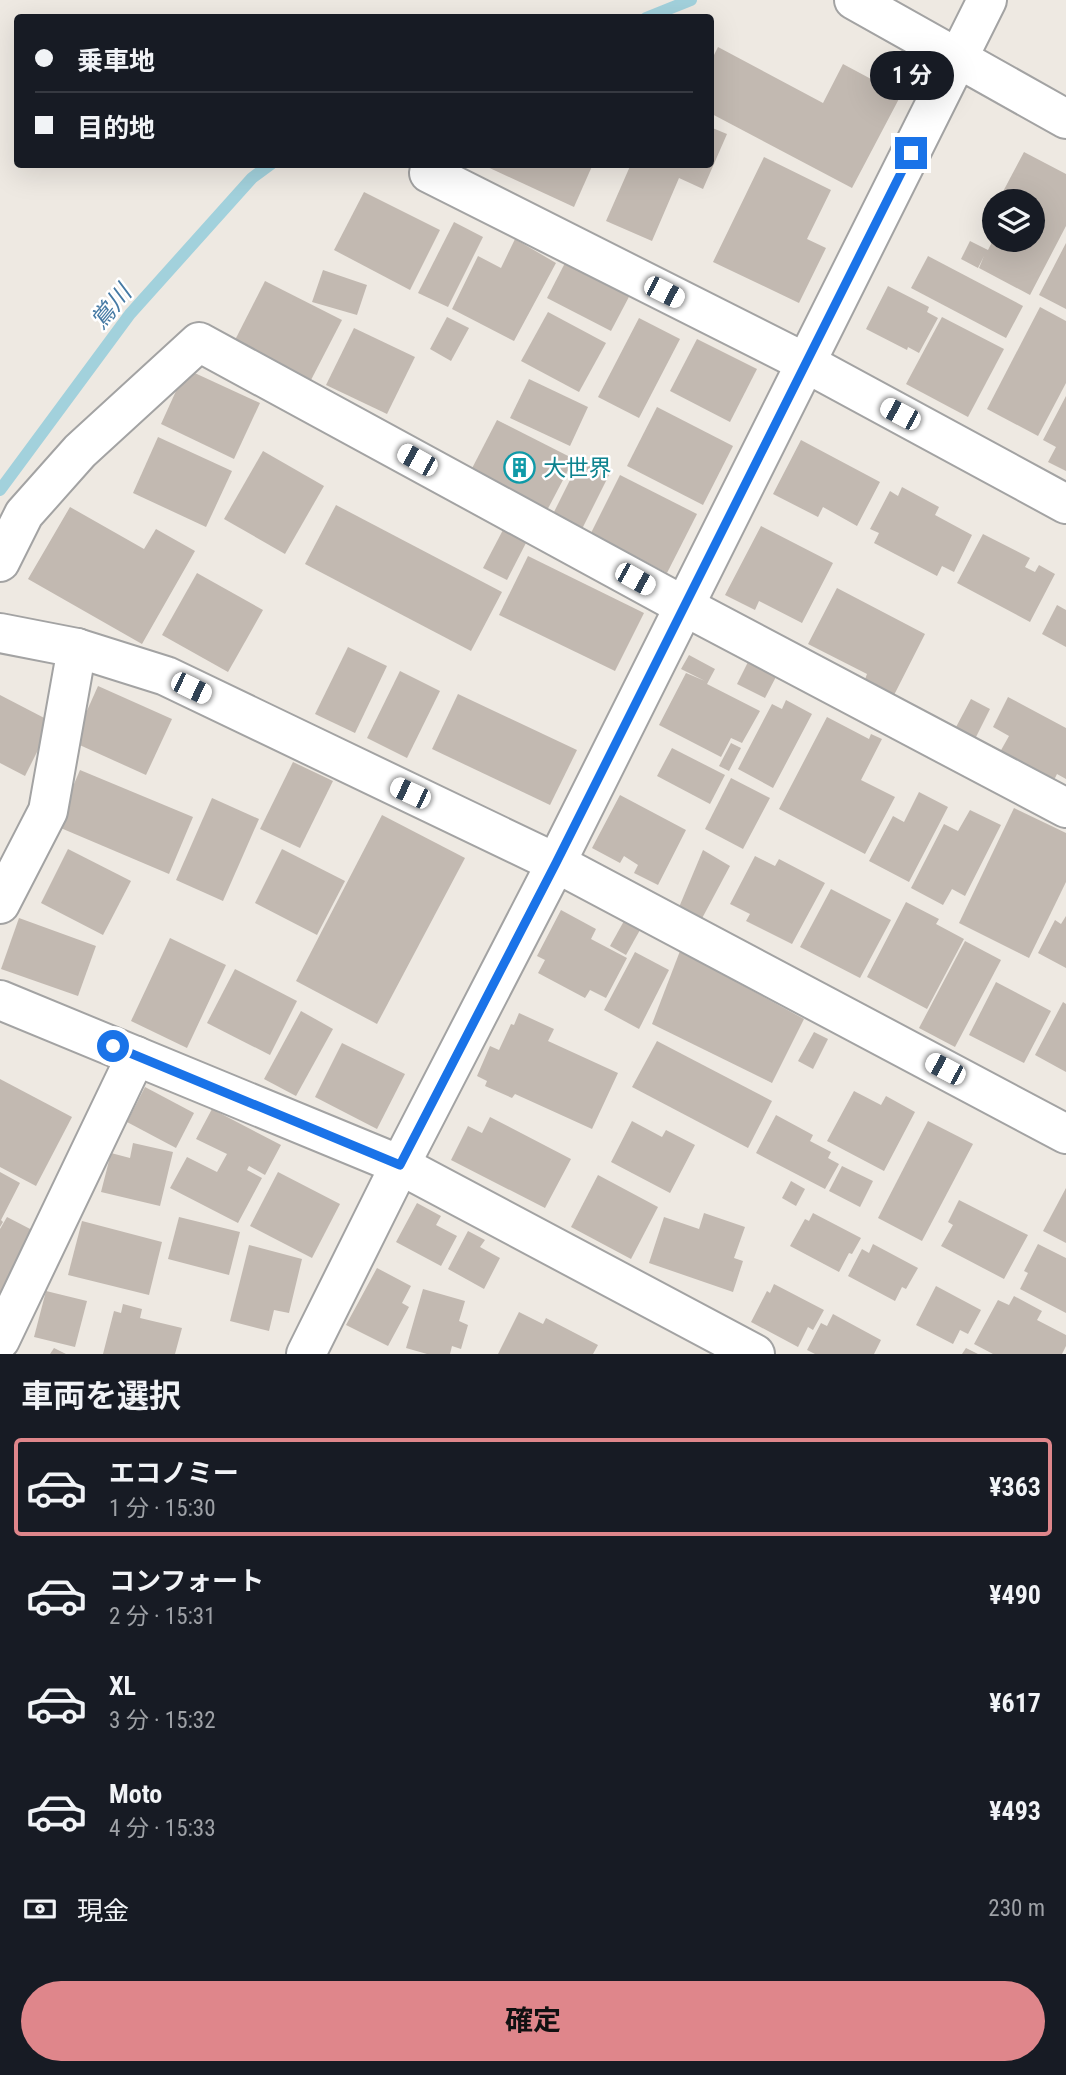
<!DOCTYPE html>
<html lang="ja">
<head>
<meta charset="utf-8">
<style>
	body { margin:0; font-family:"Roboto Condensed","Noto Sans JP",sans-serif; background:#242831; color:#f1f3f6; height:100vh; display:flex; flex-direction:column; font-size:26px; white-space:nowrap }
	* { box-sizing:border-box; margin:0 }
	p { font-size:23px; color:#9ea1a6 }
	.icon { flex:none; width:38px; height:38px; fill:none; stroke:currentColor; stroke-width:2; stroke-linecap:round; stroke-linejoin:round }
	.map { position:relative; height:1354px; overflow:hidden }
	.sheet { display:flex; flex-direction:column; background:#171b24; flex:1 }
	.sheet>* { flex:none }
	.banner { position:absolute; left:14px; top:14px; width:700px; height:154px; border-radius:7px; box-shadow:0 7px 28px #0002; display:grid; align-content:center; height:154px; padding:0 21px; background:#171b24 }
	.fabs { position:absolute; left:982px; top:189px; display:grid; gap:14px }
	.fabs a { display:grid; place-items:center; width:63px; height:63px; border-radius:50%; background:#171b24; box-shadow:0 7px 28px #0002; font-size:35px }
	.end { position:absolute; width:32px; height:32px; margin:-16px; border:9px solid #1a73e8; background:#fff; box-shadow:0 0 0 4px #fff }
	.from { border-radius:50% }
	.bubble { position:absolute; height:49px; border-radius:24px; background:#171b24; box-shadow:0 7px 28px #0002; font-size:23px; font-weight:700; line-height:49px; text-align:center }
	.car { position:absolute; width:21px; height:42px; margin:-21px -10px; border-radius:9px; box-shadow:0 0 5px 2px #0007; background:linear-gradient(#fff 24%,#345 0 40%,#fff 0 76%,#345 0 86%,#fff 0) }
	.banner b { display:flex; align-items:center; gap:24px; height:66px; font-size:26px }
	.banner b+b { border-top:2px solid #363941 }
	.banner i { width:18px; height:18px; background:#f1f3f6 }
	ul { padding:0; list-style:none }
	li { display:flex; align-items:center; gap:21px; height:98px; margin:0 14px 10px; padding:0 7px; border:4px solid transparent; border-radius:7px }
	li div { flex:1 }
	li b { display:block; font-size:26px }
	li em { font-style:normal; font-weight:700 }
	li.selected { border-color:#df868b }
	li>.icon { width:63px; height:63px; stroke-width:1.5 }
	h2 { padding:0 21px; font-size:32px; line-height:84px }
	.pay { display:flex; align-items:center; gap:18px; height:77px; padding:0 21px; font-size:26px }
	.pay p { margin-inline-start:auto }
	.action { display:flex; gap:14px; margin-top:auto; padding:14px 21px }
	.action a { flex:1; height:80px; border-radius:42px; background:#df868b; color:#111; font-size:28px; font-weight:700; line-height:80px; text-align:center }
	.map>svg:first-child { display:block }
</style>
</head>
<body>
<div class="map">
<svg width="1066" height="1354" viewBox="0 0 1066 1354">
	<rect width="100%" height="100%" fill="#eee9e2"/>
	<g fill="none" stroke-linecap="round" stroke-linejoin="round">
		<!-- stream -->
		<g stroke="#a2d1dc" stroke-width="12">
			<polyline points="646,18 691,0"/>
			<polyline points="0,490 130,314 252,178 271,164"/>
		</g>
	</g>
	<!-- building -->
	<g fill="#c2b9b1">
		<polygon points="718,47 823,103 843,64 901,95 852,188 710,113 710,63"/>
		<polygon points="710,127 727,134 703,189 679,178 652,241 606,221 631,164 710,164"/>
		<polygon points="1024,152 1066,174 1066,226 1030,295 979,268 984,256 978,268 961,259 970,241 988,250 993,240 1032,240 1032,201 998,201"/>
		<polygon points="764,157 831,190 807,239 826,248 799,303 713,262"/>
		<polygon points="481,164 593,164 574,207"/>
		<polygon points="364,192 440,230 410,290 334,250"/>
		<polygon points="454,222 483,237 448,307 418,293"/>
		<polygon points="515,239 556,263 514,341 452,309 478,256 501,268"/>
		<polygon points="1066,243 1066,309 1039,295"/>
		<polygon points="928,256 1023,306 1006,338 911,288"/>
		<polygon points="567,259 631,293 611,331 547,298"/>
		<polygon points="323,270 367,285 357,315 312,302"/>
		<polygon points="265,281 342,320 311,380 235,340"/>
		<polygon points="888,286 929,307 927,312 938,318 919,353 908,347 907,350 866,329"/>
		<polygon points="1040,307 1066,321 1066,383 1038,436 987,409"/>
		<polygon points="548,312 606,343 579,392 521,361"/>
		<polygon points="447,317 469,328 451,361 430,349"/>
		<polygon points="942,317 1004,349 968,417 906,384"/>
		<polygon points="639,318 680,339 639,418 598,397"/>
		<polygon points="354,328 415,357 387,414 326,385"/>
		<polygon points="697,339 757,369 730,422 670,391"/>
		<polygon points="186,369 260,403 234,459 161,424"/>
		<polygon points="529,379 588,407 570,446 510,418"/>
		<polygon points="1066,396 1066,471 1048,462 1056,447 1043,440"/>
		<polygon points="657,407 733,446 703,505 627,466"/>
		<polygon points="497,420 574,459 543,518 467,478"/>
		<polygon points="158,437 232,471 206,527 133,493"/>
		<polygon points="801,440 880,482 857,526 823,507 818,517 773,494"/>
		<polygon points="263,451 324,486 285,554 224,519"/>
		<polygon points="581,458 610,473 582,529 553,514"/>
		<polygon points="620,475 697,514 667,573 591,533"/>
		<polygon points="902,487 939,507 935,515 972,535 954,572 942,566 937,576 874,543 879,533 870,529 890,491 898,496"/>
		<polygon points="336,505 502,592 471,651 305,564"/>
		<polygon points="70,507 144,549 156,529 195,551 142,644 28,579"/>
		<polygon points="761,526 833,563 802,623 759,601 755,610 725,595"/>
		<polygon points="504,528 527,541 507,580 483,568"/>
		<polygon points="983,534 1030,558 1025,567 1035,572 1039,565 1055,574 1030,622 957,583"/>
		<polygon points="528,556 644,613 615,671 499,615"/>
		<polygon points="197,573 263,610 228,672 162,635"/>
		<polygon points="837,588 925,634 893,697 864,682 867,674 808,644"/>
		<polygon points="1057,605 1066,610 1066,647 1042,634"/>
		<polygon points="348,647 387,666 355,733 315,714"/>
		<polygon points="689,655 715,669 707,684 760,711 742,743 731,738 721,757 659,725 686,673 705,681 681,669"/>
		<polygon points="750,658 778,673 765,698 737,684"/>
		<polygon points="400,671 440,691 407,758 367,738"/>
		<polygon points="98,686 172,719 146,775 73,742"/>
		<polygon points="458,694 577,750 550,805 432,749"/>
		<polygon points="0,695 52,722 25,776 0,763"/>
		<polygon points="1008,697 1066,728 1066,779 1057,774 1054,780 1000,752 1009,736 993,727"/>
		<polygon points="971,699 990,709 975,739 955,729"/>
		<polygon points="786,700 812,714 773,788 738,769 772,704 782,709"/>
		<polygon points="827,717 869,739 871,734 882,739 861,780 895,797 865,854 779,809"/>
		<polygon points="731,743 741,748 729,771 719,766"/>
		<polygon points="672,748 725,775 710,804 657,776"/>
		<polygon points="293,762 333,781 300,848 260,829"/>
		<polygon points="80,770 193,817 169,874 56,826"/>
		<polygon points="731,778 770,798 743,849 705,829"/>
		<polygon points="919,792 948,807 909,882 869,861 893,816 904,822"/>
		<polygon points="620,795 686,830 658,885 634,873 638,865 624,856 620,863 592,848"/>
		<polygon points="212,798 259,819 223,901 176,880"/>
		<polygon points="1014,808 1066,833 1066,882 1029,958 959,923"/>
		<polygon points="970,810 1001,825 965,896 952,889 943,905 911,888 944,824 958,831"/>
		<polygon points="382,815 465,858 377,1024 296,981"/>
		<polygon points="68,849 131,881 103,935 41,903"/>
		<polygon points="282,849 345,881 317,935 255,903"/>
		<polygon points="703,850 730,866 699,924 677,912"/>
		<polygon points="755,856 775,866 779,859 825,883 792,944 746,921 750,914 730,904"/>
		<polygon points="831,889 891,920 860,978 800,947"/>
		<polygon points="906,902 939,919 936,924 964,939 927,1009 867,977"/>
		<polygon points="561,910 596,929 591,939 627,958 606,998 590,990 585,998 538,973 545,960 537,956"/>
		<polygon points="1066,916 1066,968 1038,953 1055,920 1061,924"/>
		<polygon points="19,918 96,946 78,996 1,969"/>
		<polygon points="624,921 640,930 626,955 610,946"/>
		<polygon points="170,938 226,965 187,1048 131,1021"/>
		<polygon points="965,941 1001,960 955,1047 919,1028"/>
		<polygon points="680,951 804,1019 772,1083 652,1024"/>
		<polygon points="635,952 669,970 639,1029 604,1010"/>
		<polygon points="235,969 297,1001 270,1055 207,1023"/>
		<polygon points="996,982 1051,1011 1024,1063 969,1035"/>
		<polygon points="1063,1002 1066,1004 1066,1072 1035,1055"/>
		<polygon points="301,1011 333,1029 296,1096 264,1079"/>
		<polygon points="519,1013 554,1029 548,1041 618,1073 592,1129 515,1094 512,1098 485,1086 487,1081 477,1076 490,1046 499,1050 511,1024 514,1025"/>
		<polygon points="814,1032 828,1039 813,1069 798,1061"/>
		<polygon points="657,1041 772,1101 748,1148 632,1087"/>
		<polygon points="342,1043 405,1074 377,1129 315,1097"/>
		<polygon points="0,1079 72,1117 36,1186 0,1167"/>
		<polygon points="145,1087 194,1113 176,1148 127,1122"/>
		<polygon points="854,1091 881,1105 886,1096 915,1112 884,1171 827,1141"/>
		<polygon points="212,1109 281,1145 265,1175 249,1166 247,1170 262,1178 238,1223 170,1188 187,1157 217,1172 227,1154 196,1139"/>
		<polygon points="776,1115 813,1135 810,1141 831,1152 828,1158 839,1164 825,1189 756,1153"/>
		<polygon points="490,1117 571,1159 545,1208 451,1160 468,1126 482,1133"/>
		<polygon points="632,1121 662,1137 666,1130 695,1145 670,1193 611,1162"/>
		<polygon points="928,1121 973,1144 922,1241 878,1218"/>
		<polygon points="133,1143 173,1152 160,1206 101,1192 111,1153 130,1158"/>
		<polygon points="842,1166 873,1181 860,1207 829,1191"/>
		<polygon points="0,1172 20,1183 1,1220 3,1222 0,1227"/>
		<polygon points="278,1172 340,1204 312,1258 250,1226"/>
		<polygon points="598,1175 658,1207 631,1259 571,1227"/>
		<polygon points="791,1181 805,1189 796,1206 782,1198"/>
		<polygon points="1066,1188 1066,1243 1043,1231"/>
		<polygon points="959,1200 1028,1235 1004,1279 941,1246 953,1225 948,1222"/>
		<polygon points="417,1203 441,1216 436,1225 457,1236 441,1266 396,1242"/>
		<polygon points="704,1213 745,1227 734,1258 743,1261 733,1292 649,1263 664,1217 699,1229"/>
		<polygon points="813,1213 861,1238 852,1254 849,1253 839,1272 790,1246 805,1219 809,1221"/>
		<polygon points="7,1217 36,1232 0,1302 0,1229"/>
		<polygon points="179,1217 240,1232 229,1275 168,1259"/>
		<polygon points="82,1221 162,1242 149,1295 68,1275"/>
		<polygon points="468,1231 485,1240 480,1247 500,1258 484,1289 448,1269"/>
		<polygon points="873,1244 918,1268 906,1289 902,1287 895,1301 848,1276 862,1249 869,1253"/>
		<polygon points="1038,1244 1066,1258 1066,1313 1020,1289 1028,1273 1024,1271"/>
		<polygon points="249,1245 302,1259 289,1313 274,1310 269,1331 230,1321"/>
		<polygon points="377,1268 411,1286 402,1303 409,1307 388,1346 346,1325"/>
		<polygon points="774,1284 824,1310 813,1330 808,1327 798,1347 751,1322 767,1291 770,1293"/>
		<polygon points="936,1286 981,1310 968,1334 960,1330 953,1344 916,1325"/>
		<polygon points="423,1289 465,1301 459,1321 468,1325 461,1349 452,1346 450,1354 427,1354 406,1348"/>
		<polygon points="46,1291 87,1301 75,1347 34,1337"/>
		<polygon points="1014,1296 1042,1311 1037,1320 1066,1335 1066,1346 1062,1354 993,1354 974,1344 998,1300 1009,1305"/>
		<polygon points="123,1304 142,1309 140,1318 182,1328 175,1354 103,1354 114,1311 121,1313"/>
		<polygon points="519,1312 543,1324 546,1318 598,1345 593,1354 498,1354"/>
		<polygon points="833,1314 881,1340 874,1354 815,1354 807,1350 821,1323 827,1326"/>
		<polygon points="54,1348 66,1354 50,1354"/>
		<polygon points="966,1348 978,1354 962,1354"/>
	</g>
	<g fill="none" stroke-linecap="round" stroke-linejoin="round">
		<defs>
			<g id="minor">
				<polyline points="854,0 1066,119"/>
				<polyline points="429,173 806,363 1066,504"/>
				<polyline points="0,562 24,514 80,451 199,342 684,606 1066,808"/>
				<polyline points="0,633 77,648 166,676 556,863 1066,1134"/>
				<polyline points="0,904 48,811 77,648"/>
				<polyline points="0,1000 400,1165 755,1354"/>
				<polyline points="0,1340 136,1056"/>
				<polyline points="306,1354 400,1165 556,863 987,0"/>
			</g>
		</defs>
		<!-- minor casing -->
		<use href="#minor" stroke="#a3a3a3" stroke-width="42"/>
		<!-- minor -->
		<use href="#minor" stroke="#fff" stroke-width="38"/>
	</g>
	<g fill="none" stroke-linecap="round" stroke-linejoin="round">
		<!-- route -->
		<polyline stroke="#1a73e8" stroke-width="9" points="113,1046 400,1165 556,863 911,153"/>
	</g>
	<!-- icons -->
	<defs>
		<symbol id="building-ring" viewBox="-11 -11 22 22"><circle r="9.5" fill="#fff" stroke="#0f9aa8" stroke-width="1.5"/><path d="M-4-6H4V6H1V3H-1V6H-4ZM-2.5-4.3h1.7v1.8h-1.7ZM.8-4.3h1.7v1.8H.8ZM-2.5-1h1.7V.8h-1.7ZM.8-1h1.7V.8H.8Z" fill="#0f9aa8"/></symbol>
	</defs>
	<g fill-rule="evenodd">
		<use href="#building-ring" x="502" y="450" width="35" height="35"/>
	</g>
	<g text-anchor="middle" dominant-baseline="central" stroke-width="5" stroke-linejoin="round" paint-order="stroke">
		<!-- culture labels -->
		<g font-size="23" fill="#0d838f" stroke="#fff" text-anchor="start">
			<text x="543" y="468">大世界</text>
		</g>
		<!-- water labels -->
		<g font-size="24" font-style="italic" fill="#467aa4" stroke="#fff">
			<text transform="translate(111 307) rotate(-51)">鴬川</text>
		</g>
	</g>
</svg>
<div class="fabs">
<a><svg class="icon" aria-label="layers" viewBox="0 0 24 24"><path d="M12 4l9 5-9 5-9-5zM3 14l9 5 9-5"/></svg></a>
</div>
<i class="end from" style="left:113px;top:1046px"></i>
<i class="end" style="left:911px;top:153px"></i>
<div class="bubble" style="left:870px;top:51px;width:84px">1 分</div>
<i class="car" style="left:664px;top:292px;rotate:117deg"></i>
<i class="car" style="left:900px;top:414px;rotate:298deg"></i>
<i class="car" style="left:417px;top:460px;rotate:299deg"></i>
<i class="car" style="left:635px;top:579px;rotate:119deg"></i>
<i class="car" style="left:191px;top:688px;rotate:116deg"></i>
<i class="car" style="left:410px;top:793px;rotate:295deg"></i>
<i class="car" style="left:945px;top:1069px;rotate:298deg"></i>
<div class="banner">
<b><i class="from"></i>乗車地</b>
<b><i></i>目的地</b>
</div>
</div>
<section class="sheet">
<h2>車両を選択</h2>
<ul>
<li class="selected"><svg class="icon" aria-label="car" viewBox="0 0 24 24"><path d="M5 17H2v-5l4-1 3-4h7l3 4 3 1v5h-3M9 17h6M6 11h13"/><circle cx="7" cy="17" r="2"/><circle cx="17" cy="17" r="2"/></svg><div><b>エコノミー</b><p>1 分 · 15:30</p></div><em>¥363</em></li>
<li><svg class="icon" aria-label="car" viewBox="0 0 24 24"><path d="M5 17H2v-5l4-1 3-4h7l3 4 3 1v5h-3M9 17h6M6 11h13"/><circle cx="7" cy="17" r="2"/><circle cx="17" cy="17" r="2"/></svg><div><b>コンフォート</b><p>2 分 · 15:31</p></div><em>¥490</em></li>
<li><svg class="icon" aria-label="car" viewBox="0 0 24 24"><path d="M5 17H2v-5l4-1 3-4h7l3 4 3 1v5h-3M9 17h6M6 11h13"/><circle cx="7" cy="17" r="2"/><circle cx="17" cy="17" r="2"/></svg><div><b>XL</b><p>3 分 · 15:32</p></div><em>¥617</em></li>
<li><svg class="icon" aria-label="car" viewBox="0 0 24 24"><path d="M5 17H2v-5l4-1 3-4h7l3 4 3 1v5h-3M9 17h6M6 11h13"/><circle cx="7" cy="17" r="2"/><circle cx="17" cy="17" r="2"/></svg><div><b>Moto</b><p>4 分 · 15:33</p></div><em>¥493</em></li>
</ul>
<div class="pay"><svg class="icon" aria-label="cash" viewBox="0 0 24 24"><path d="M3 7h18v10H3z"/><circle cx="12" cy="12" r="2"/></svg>現金<p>230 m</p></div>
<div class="action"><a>確定</a></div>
</section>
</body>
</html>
